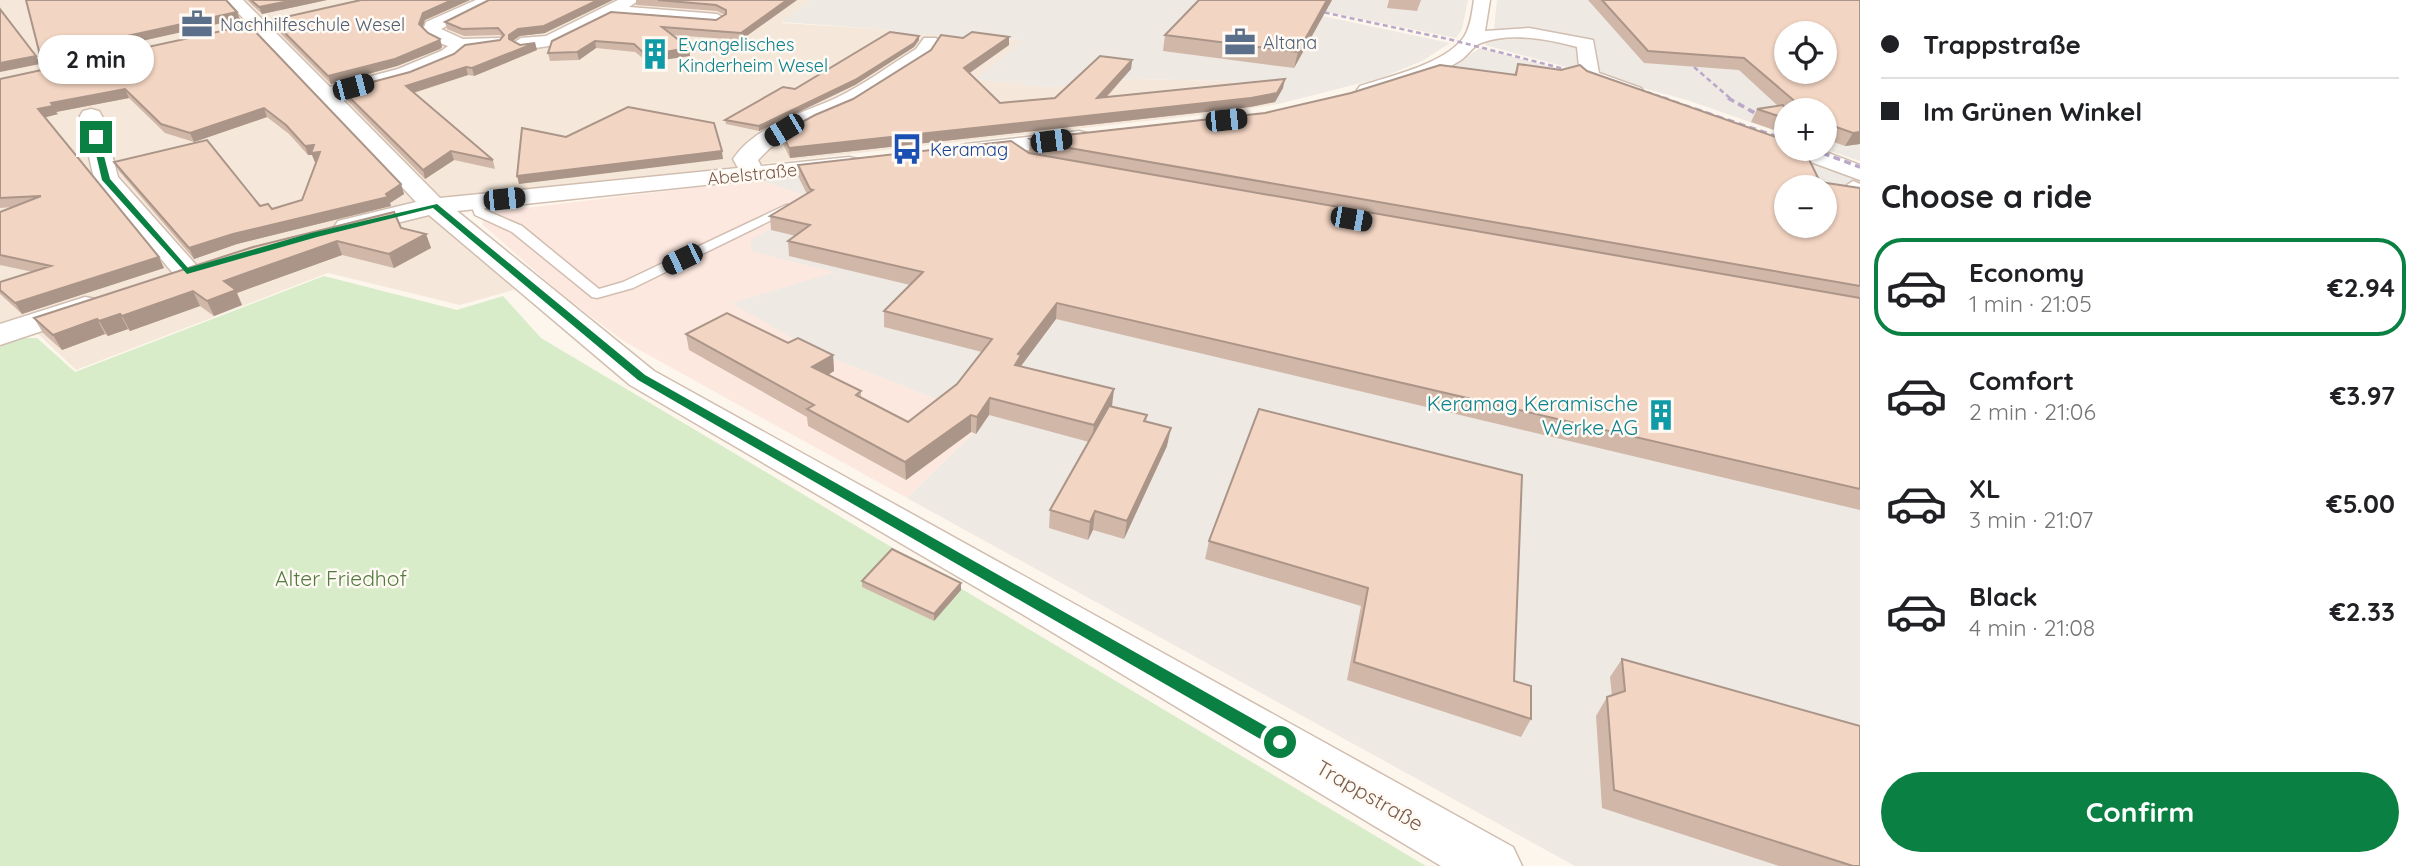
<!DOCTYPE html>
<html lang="en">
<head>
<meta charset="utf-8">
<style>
	body { margin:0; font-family:Quicksand,sans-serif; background:#f2f2f2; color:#202124; height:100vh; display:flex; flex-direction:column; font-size:26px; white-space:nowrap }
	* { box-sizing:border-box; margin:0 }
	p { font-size:23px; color:#757577 }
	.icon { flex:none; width:38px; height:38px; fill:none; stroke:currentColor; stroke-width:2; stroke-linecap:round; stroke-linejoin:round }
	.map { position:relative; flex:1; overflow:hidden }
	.details { display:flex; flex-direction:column; background:#fff; width:560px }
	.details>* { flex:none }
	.hud { display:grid; align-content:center; height:154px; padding:0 21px; background:#fff }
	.buttons { position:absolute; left:1774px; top:21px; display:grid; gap:14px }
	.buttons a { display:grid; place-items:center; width:63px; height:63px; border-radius:50%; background:#fff; box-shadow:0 2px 5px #0004; font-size:35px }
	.end { position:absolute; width:32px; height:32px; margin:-16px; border:9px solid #0b8043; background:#fff; box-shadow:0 0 0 4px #fff }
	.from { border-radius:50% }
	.bubble { position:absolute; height:49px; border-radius:24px; background:#fff; box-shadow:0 2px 5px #0004; font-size:23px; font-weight:800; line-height:49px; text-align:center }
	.car { position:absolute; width:21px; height:42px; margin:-21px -10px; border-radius:9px; box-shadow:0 0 5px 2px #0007; background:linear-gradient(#222 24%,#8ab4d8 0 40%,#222 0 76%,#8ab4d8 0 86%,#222 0) }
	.hud b { display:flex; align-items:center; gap:24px; height:66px; font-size:26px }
	.hud b+b { border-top:2px solid #e0e0e0 }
	.hud i { width:18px; height:18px; background:#202124 }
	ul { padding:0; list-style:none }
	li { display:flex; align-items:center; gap:21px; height:98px; margin:0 14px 10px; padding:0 7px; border:4px solid transparent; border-radius:28px }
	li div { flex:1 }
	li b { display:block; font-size:26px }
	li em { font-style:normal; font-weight:800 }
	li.active { border-color:#0b8043 }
	li>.icon { width:63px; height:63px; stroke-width:1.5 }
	h2 { padding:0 21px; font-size:32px; line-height:84px }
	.primary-button { display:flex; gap:14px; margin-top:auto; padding:14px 21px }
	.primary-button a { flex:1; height:80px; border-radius:42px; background:#0b8043; color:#fff; font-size:28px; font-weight:800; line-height:80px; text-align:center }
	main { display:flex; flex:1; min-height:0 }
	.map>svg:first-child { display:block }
</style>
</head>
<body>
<main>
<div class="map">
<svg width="1860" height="866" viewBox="0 0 1860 866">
	<rect width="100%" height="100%" fill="#fdf6ec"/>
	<!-- residential -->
	<polygon fill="#f5e8da" points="0,0 811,0 782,23 893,30 891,33 1024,40 977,79 1048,87 1131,79 1230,81 1278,104 1236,111 472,196 460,214 535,284 460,305 328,273 76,370 34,330 0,342"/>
	<!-- commercial -->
	<polygon fill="#fde8e0" points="759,180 820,200 837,272 733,303 816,352 988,419 907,498 625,342 560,293 483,225 482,213"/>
	<!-- industrial -->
	<g fill="#efe9e4" fill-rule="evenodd">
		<polygon points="811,0 1228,0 1318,15 1450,43 1422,61 1381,78 1278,104 1230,81 1131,79 1048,87 976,79 1023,40 890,33 892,30 782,22"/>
		<polygon points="1266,0 1468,0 1462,29 1456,38"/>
		<path d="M1497,0H1845L1860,7V161L1824,149L1825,110H1787V135L1687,100L1485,45L1494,29ZM1787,33H1825V72H1787Z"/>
		<path d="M1480,48L1624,86L1787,149L1860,169V866H1575L907,498L988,419L816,352L732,303L835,272L751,251V240L819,200L759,180L1263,124L1436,76ZM1787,187H1825V226H1787Z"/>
	</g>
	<!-- green -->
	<polygon fill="#d8ecc9" points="324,276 457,310 503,296 541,338 1426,866 0,866 0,345 18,338 37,338 75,372"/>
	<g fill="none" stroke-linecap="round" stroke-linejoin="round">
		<defs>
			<g id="lane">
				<polygon points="1853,181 1860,184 1860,192 1847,185"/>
				<polygon points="476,198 480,199 485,210 522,226 599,289 623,282 786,205 794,205 796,208 633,288 597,298 592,297 512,232 475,215 470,202"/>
			</g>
			<g id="street">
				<path d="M226,0H243L330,87L398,69L441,51L448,46C437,42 430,40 423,30L426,22L476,0H498L441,29L463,39L500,38L503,42L500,46L466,50L455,59L412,77L340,97L440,198L738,168L733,159C756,125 801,114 836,98C864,85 890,65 916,49L924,38H936L939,42L930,57L852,106L814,122L770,148L758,160L761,166L849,157L858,159L861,164L858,169L457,211L654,371L1513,847L1522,866H1441L1027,617L630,385L429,215L348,235L338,233L334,227L338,221L416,202Z"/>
				<polygon points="618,0 639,0 629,7 717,14 726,19 717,24 612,16 556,45 521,50 512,44 521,38 546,36"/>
				<path d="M1474,0H1490L1485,31L1529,28L1593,40L1599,73L1641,88L1644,92L1641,96L1634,98L1583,80L1580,76L1577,47C1547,39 1511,32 1481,43C1474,45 1468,55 1461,60C1442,73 1381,100 1360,94L1357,90L1360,86C1390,76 1445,64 1464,37C1471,26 1472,12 1474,0Z"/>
				<polygon points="91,109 99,111 102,116 118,177 197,266 202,272 197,278 187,281 177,278 94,179 80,116 83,111"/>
				<polygon points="1079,131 1087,133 1090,138 1087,143 966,158 958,156 954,151 958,146 966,144"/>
				<polygon points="1787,147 1818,149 1860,165 1860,180 1789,154"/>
				<polygon points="85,297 96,299 100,306 96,313 0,345 0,324"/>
			</g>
		</defs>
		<!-- lane casing -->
		<use href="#lane" stroke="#d1beb0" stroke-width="3"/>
		<!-- street casing -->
		<use href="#street" stroke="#d1beb0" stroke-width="3"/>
		<!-- lane -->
		<use href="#lane" fill="#fff" fill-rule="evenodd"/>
		<!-- street -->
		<use href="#street" fill="#fff" fill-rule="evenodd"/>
		<!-- rail-far1 -->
		<g stroke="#b9a8c9" stroke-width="2.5" stroke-dasharray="5 3.5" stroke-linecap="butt">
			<polyline points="1308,9 1448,39 1584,74"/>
			<polyline points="1694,67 1731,99"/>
			<polyline points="1631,87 1668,99"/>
		</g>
		<!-- rail -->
		<g stroke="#b9a8c9" stroke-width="3.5" stroke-dasharray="7 4.5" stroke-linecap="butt">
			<polyline points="1662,98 1787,140"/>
			<polyline points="1728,98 1771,122"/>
			<polyline points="1812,149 1860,167"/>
		</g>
	</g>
	<!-- wall -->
	<g fill="#d1b7a8">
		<polygon points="247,0 327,0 262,14"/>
		<polygon points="361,0 470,0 425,20 422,28 428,33 440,39 442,47 440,49 397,66 331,84 274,27 272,20"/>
		<polygon points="636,0 797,0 741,40 672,35 690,56 648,62 635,52 596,48 579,60 550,61 548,53 552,41 716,20 725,15 717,11 636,5"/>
		<polygon points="1332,0 1294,68 1163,51 1165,35"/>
		<polygon points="1389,0 1421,0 1417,11 1387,8"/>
		<polygon points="1588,0 1860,0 1860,144 1845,146 1825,139 1825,110 1787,110 1787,126 1783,133 1751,122 1757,109 1778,106 1739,70 1644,63"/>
		<polygon points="445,22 545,33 520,36 512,41 520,45 535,43 537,50 474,76 468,75 414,93 493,160 495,169 454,160 425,179 345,98 342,90 410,72 500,40 502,38 500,35 464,36 447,29"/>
		<polygon points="249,25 401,184 404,194 390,203 391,206 237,244 194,259 119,171 114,162 272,209 302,200 316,162 315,162 312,155 308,155 289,134 267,117 194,142 165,133 129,98 56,112 58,114 45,117 164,268 22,314 0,294 0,282 33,272 0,265 0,212 13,207 0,208 0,79"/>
		<polygon points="919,40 914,47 855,85 759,131 726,124 725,120 795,89"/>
		<polygon points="1009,45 969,73 1000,103 1055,98 1132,60 1131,69 1106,98 1283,88 1275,102 1250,107 790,158 783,144 782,133"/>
		<polygon points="1518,64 1561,70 1587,71 1820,182 1860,188 1860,510 1056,319 1021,366 1112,406 1147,415 1146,422 1167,446 1124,539 1093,530 1088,540 1049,528 1050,510 1089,442 989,415 976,434 971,432 906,480 808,426 807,417 689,350 686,334 788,343 833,355 834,371 828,375 861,391 861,398 908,422 957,384 982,352 884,327 884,311 910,285 789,256 788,241 796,236 771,230 770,216 807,194 799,178 798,165 1031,153 1029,152 1030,139 1265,113 1514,75"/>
		<polygon points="401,228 426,234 431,248 394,268 342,255 237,293 242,305 214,316 200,306 130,331 128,329 108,336 105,334 62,350 43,333 34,318 253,247"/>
		<polygon points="1259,409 1514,681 1531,719 1521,737 1347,680 1361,606 1205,559 1209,541"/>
		<polygon points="862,581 961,583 961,590 934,621 862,587"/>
		<polygon points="1622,659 1860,866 1779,866 1602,808 1596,716 1607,697 1612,696 1610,677"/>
	</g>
	<!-- shaded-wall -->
	<g fill="#aa9588">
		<polygon points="294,0 327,0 262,14 259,7"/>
		<polygon points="452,0 470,0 425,20 421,32 419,24 423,13"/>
		<polygon points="598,0 613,0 545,33 520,36 511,42 509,39 509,35 518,29"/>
		<polygon points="787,0 797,0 741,40 741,33"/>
		<polygon points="1327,0 1332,0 1294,68 1298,52"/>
		<polygon points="237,12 240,19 44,63 40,55"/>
		<polygon points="919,36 919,40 914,47 855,85 759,131 759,126"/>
		<polygon points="1009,37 1009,45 964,77 964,68"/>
		<polygon points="440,39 442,47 440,49 397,66 331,84 328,76"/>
		<polygon points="595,41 596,48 579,60 577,52"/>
		<polygon points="535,43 537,50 474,76 472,68"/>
		<polygon points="689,48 690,56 648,62 646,55"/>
		<polygon points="36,56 40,64 0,72 0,63"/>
		<polygon points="1132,60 1131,69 1096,108 1097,98"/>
		<polygon points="466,67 468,75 409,94 406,86"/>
		<polygon points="1285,79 1283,88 1275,102 1250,107 790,158 789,148"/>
		<polygon points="125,89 129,98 56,112 58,114 43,118 38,109 51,103"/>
		<polygon points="264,108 267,117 194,142 190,133"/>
		<polygon points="1860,132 1860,144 1845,146 1853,133"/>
		<polygon points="314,145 320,152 323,161 315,162 312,155 308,155 305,146"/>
		<polygon points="451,151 454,160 425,179 423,170"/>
		<polygon points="722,151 723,159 519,184 517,176"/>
		<polygon points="401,184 404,194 390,203 391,206 237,244 194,259 189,248 233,234 386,194"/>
		<polygon points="426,234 431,248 394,268 389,254"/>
		<polygon points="337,241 342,255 237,293 242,305 214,316 207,301 224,281"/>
		<polygon points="159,257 164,268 22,314 15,303"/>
		<polygon points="193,291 200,306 130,331 122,316"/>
		<polygon points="1057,303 1056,319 1021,366 1015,365 1018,354"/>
		<polygon points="120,314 128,329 108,336 99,321"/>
		<polygon points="97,319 105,334 62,350 53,335"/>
		<polygon points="833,355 834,371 814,384 812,367"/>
		<polygon points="1114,389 1112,406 1092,442 1094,425"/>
		<polygon points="990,398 989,415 976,434 977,417"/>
		<polygon points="971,415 971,432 906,480 905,462"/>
		<polygon points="1171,428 1167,446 1124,539 1127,521"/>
		<polygon points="1095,511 1093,530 1088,540 1090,522"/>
		<polygon points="961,583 961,590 934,621 934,614"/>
	</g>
	<!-- building -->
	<g fill="#f3d5c3" stroke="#aa9588" stroke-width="2" fill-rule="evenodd">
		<polygon points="26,0 226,0 237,12 40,55"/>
		<polygon points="251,0 294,0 259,7"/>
		<polygon points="361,0 452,0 423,13 419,24 428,33 440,39 438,41 395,59 328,76 272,20"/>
		<polygon points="489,0 598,0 544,26 518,29 509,35 509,39 520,45 535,43 472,68 466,67 406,86 493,160 451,151 423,170 342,90 410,72 454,54 465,45 500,40 504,35 498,28 462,29 445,22"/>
		<polygon points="658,0 787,0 741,33 662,27 689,48 646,55 634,44 595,41 577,52 548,53 552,41 611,12 716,20 726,14 726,10 716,5"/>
		<polygon points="1199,0 1327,0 1298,52 1165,35"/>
		<path d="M1602,0H1860V132L1853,133L1825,123V110H1805L1744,58L1648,51ZM1787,33H1825V72H1787Z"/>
		<polygon points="0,9 36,56 0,63"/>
		<polygon points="249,25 401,184 386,194 388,197 233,234 189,248 114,162 207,140 260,206 268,204 272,209 302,200 320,152 311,153 314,145 305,146 286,125 264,108 190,133 161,124 125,89 51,103 53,106 38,109 159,257 15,303 0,290 0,282 51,266 0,255 0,212 41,196 0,198 0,79"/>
		<polygon points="890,32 919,36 914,43 855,80 759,126 725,120 783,87 795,89"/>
		<polygon points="972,32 1009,37 964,68 1000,103 1055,98 1100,56 1132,60 1097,98 1285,79 1277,93 1251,98 789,148 782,133 815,115 853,99 931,50 941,35 963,38"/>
		<path d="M1518,64L1561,70L1580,65L1587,71L1787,141V149H1804L1820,182L1860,188V286L1035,142L1030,139L1265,113L1351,93L1440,65L1516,75ZM1787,187H1825V226H1787Z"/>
		<polygon points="1783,105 1787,113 1787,119 1757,109"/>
		<polygon points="628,107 714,123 722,151 517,176 522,128 566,137"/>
		<polygon points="1011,141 1029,153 1860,298 1860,489 1057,303 1018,354 1021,355 1015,365 1114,389 1094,425 990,398 977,417 971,415 905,462 807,409 814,405 686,334 727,313 788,343 798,338 833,355 812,367 861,391 856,395 908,422 957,384 992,339 884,311 923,272 788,241 810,225 770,216 813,190 810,189 798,165"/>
		<polygon points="394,212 401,228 426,234 389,254 337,241 224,281 236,290 207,301 193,291 122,316 120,314 99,321 97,319 53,335 34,318 253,247"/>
		<polygon points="1109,406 1147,415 1144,421 1171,428 1127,521 1095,511 1090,522 1050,510"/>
		<polygon points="1259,409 1522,475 1514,681 1531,686 1531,719 1354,662 1368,588 1209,541"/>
		<polygon points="892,549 961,583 934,614 862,581"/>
		<polygon points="1622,659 1860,726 1860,866 1853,866 1614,790 1607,697 1625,691"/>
	</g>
	<!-- route -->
	<polygon fill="#0b8043" points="96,135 99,137 110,179 188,268 311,233 437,204 645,375 1285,737 1288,742 1285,747 1274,747 638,380 433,208 317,237 187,274 102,180 92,137"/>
	<!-- icons -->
	<defs>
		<symbol id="office-bare" viewBox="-9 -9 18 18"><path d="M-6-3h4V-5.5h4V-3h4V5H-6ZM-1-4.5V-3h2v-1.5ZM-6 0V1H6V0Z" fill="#5c6f8a" stroke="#fffaf3" stroke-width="2.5" paint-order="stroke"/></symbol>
		<symbol id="building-bare" viewBox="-9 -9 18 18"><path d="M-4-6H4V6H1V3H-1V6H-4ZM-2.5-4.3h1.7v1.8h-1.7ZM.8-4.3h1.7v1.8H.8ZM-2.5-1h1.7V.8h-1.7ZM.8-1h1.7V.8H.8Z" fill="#0f9aa8" stroke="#fffaf3" stroke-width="2.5" paint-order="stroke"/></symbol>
		<symbol id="bus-bare" viewBox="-9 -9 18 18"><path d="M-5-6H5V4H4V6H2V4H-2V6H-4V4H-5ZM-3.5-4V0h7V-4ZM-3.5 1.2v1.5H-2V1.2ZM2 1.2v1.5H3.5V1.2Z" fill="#1a4fb4" stroke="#fffaf3" stroke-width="2.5" paint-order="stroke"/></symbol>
	</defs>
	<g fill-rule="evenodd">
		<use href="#office-bare" x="175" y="2" width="44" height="44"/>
		<use href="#office-bare" x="1218" y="20" width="44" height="44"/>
		<use href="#building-bare" x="633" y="32" width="44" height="44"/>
		<use href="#bus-bare" x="885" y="127" width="44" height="44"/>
		<use href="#building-bare" x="1639" y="393" width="44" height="44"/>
	</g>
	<g text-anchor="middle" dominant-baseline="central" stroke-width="5" stroke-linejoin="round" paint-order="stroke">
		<!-- far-service labels -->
		<g font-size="18" fill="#4e5e75" stroke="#fffaf3" text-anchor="start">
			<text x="220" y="24">Nachhilfeschule Wesel</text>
			<text x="1263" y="42">Altana</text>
		</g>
		<!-- far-culture labels -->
		<g font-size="18" fill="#0d838f" stroke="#fffaf3" text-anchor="start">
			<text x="678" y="44">Evangelisches<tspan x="678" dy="21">Kinderheim Wesel</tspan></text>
		</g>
		<!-- far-transit labels -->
		<g font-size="18" fill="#164399" stroke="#fffaf3" text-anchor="start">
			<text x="930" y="149">Keramag</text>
		</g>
		<!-- far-street labels -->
		<g font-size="18" fill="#7a5c4d" stroke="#fffaf3">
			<text transform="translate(752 174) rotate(-6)">Abelstraße</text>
		</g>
		<!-- culture labels -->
		<g font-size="21" fill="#0d838f" stroke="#fffaf3" text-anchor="end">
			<text x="1638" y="403">Keramag Keramische<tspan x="1638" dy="24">Werke AG</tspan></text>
		</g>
		<!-- park labels -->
		<g font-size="21" fill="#537a41" stroke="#fffaf3">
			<text x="341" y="578">Alter Friedhof</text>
		</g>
		<!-- street labels -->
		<g font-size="21" fill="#7a5c4d" stroke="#fffaf3">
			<text transform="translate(1370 795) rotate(30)">Trappstraße</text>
		</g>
	</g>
</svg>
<div class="buttons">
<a><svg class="icon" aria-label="locate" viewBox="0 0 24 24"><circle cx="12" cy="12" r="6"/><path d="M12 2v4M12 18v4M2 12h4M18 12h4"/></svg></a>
<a>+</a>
<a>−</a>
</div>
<i class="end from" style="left:1280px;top:742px"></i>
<i class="end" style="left:96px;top:137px"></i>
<div class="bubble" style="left:38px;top:35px;width:116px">2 min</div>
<i class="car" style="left:353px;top:87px;rotate:75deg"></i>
<i class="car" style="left:1226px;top:120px;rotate:84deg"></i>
<i class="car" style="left:784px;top:130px;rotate:239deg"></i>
<i class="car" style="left:1051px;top:141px;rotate:83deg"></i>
<i class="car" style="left:504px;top:199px;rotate:84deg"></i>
<i class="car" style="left:1351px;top:219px;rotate:100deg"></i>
<i class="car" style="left:682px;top:259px;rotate:244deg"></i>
</div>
<section class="details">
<div class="hud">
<b><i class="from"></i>Trappstraße</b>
<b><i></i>Im Grünen Winkel</b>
</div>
<h2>Choose a ride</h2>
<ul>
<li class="active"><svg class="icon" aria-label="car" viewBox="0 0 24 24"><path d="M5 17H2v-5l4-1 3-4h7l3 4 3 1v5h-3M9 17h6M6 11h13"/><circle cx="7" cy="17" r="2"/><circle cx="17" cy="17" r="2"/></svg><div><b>Economy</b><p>1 min · 21:05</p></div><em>€2.94</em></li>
<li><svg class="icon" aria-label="car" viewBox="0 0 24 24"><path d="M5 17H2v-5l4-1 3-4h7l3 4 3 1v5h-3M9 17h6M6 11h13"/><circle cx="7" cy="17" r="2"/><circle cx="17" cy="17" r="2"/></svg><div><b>Comfort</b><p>2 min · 21:06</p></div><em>€3.97</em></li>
<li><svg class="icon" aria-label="car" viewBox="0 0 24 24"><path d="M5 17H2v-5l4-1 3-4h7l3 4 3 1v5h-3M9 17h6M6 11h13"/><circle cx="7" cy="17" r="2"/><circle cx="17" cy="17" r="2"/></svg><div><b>XL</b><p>3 min · 21:07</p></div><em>€5.00</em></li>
<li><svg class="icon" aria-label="car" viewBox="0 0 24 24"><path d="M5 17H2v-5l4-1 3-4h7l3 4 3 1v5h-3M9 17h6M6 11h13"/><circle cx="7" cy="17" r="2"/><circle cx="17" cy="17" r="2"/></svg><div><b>Black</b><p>4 min · 21:08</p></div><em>€2.33</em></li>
</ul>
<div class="primary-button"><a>Confirm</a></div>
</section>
</main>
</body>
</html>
